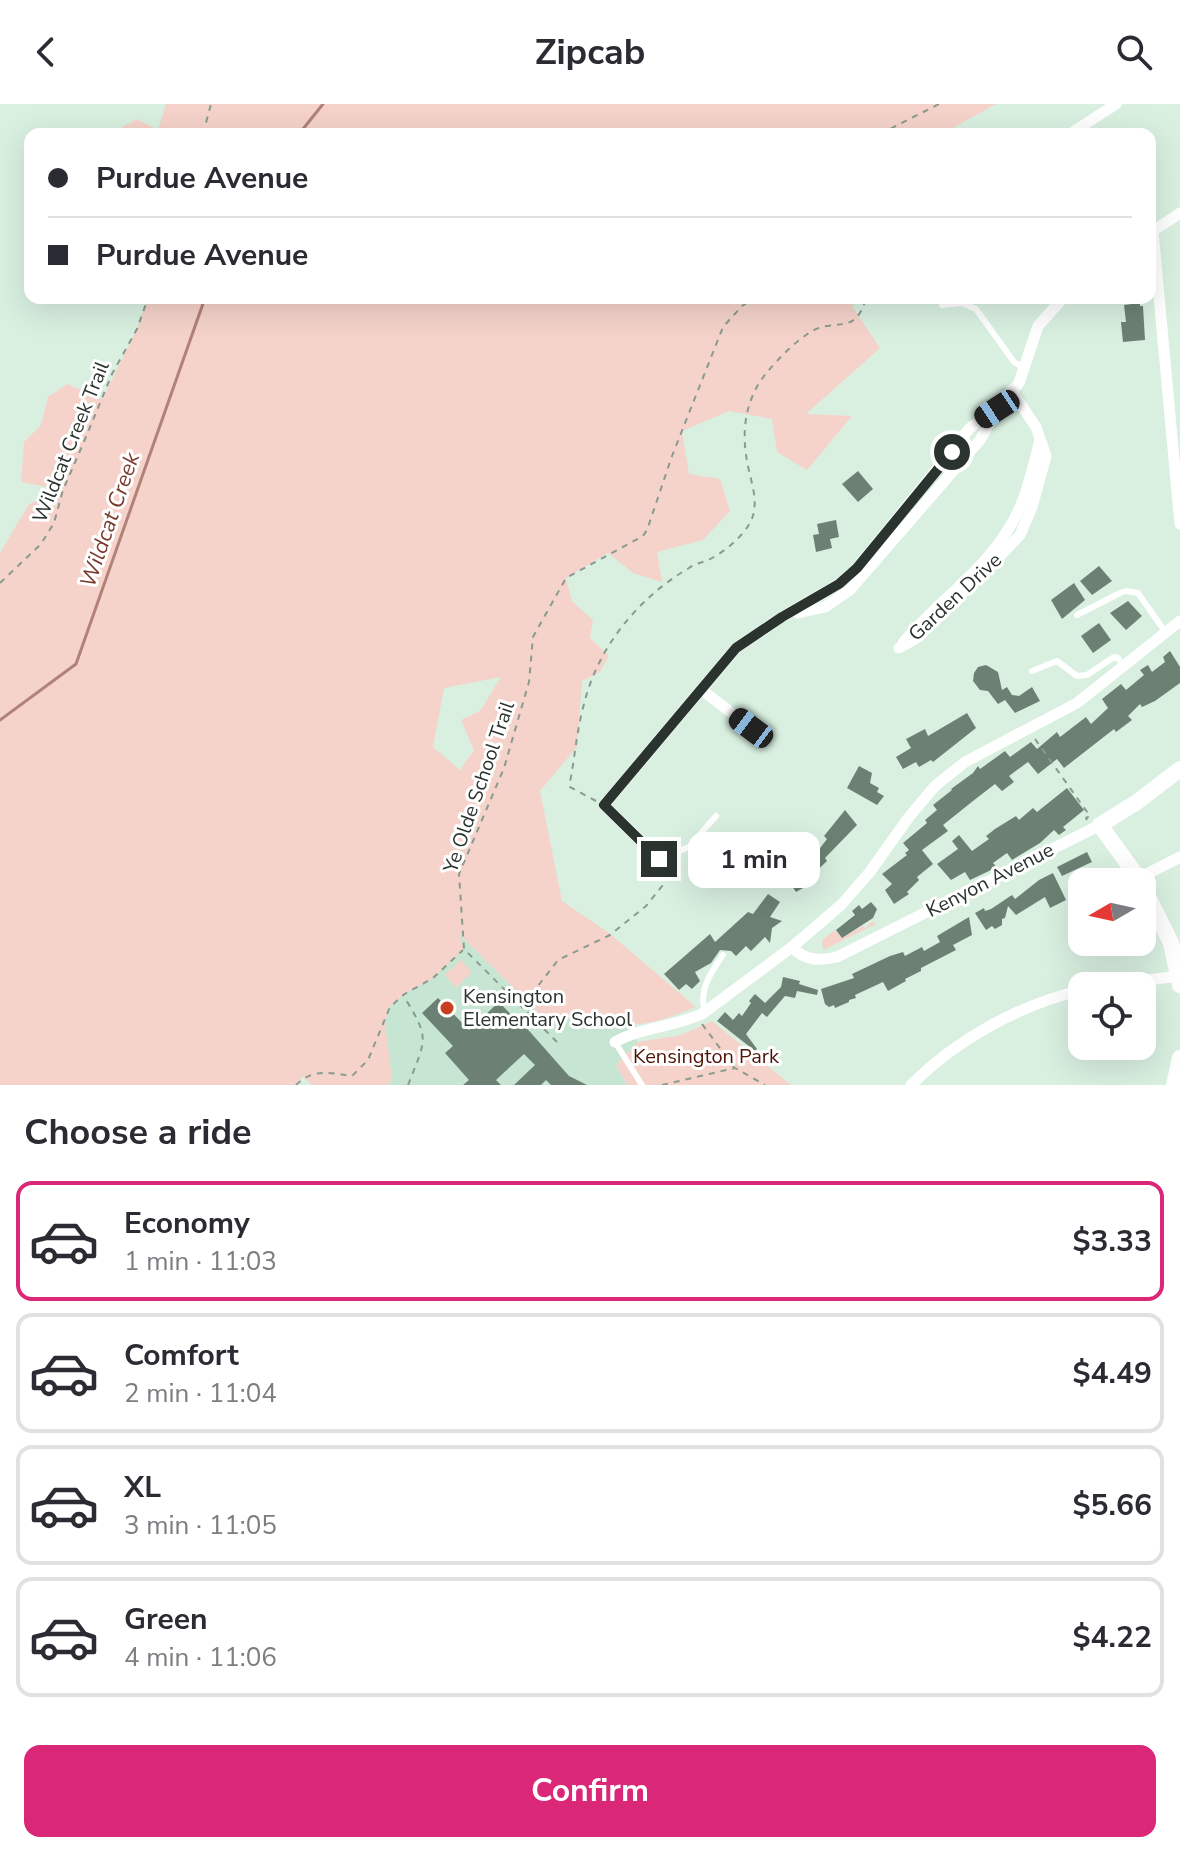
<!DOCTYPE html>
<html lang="en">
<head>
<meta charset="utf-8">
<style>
	body { margin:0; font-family:"Nunito Sans",sans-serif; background:#f7f7f7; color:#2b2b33; height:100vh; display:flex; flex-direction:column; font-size:30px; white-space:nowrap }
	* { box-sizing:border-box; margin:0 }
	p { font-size:26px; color:#7c7c81 }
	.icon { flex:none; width:44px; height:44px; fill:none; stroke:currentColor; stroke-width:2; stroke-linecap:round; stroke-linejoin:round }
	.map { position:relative; height:981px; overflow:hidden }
	.side { display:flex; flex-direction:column; background:#fff; flex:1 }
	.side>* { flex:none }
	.banner { position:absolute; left:24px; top:24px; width:1132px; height:176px; border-radius:16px; box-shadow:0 8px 32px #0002; display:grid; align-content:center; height:176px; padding:0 24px; background:#fff }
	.needle { width:52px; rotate:261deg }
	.buttons { position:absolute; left:1068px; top:764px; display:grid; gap:16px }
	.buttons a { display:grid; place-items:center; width:88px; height:88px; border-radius:16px; background:#fff; box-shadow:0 8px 32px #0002; font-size:40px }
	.end { position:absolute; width:36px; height:36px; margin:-18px; border:10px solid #2a332e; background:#fff; box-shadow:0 0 0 4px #fff }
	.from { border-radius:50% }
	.bubble { position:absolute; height:56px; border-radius:16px; background:#fff; box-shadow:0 8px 32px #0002; font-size:26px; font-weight:700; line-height:56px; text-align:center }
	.car { position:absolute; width:24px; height:48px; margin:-24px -12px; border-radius:10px; box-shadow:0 0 6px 2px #0007; background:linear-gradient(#222 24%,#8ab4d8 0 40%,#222 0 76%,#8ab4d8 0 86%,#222 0) }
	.banner b { display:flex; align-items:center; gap:28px; height:76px; font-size:30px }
	.banner b+b { border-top:2px solid #e1e1e2 }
	.banner i { width:20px; height:20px; background:#2b2b33 }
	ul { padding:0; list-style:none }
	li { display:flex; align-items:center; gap:24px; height:120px; margin:0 16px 12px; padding:0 8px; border:4px solid #e1e1e2; border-radius:16px }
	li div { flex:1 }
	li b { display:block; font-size:30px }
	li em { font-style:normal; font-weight:700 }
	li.on { border-color:#db2777 }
	li>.icon { width:72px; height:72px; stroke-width:1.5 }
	h2 { padding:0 24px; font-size:36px; line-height:96px }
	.primary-button { display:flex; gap:16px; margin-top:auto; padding:16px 24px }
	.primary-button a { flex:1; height:92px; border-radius:16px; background:#db2777; color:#fff; font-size:32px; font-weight:700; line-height:92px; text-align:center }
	header { display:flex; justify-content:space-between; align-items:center; height:104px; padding:0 24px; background:#fff; font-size:36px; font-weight:700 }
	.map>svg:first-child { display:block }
</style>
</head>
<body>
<header><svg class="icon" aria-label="back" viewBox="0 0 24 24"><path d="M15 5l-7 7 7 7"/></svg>Zipcab<svg class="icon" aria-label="search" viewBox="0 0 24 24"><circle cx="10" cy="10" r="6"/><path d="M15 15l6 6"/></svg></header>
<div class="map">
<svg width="1180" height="981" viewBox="0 0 1180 981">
	<rect width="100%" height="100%" fill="#d9f0e1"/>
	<!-- built -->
	<polygon fill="#c6e5d2" points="439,809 543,913 617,913 638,938 616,961 627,981 312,981 303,972"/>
	<!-- green -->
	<g fill="#f5d3ca" fill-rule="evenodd">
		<polygon points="166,0 996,0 942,30 110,30 137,15 158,26"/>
		<path d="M148,194H862L852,202L880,244L806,310L852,312L807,366L777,348L772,315L729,307L682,327L689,370L720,375L730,407L703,436L657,448L662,478L633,469L608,449L566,474L572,497L593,516L590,534L609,552L600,568L582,577L577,643L540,687L562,797L609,829L696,903C672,912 649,923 623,920L617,913H543L459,830L464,845L433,874L403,891L390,903L385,918L392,975L388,981H312L303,972L296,981H0V449L29,400L62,386L21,378L24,338L41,321L48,293L67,280L102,295L137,225ZM501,573L480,607L461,616L474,646L460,666L433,643L444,584Z"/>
		<polygon points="873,817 876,820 823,846 822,836 835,826 842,834 863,822 865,824"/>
		<polygon points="461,856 472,868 456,884 445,871"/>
		<polygon points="712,917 791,981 627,981 616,961 638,938 681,931"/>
	</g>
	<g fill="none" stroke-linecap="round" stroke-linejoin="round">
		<!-- stream -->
		<g stroke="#b18277" stroke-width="3">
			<polyline points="299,30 323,0"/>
			<polyline points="0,616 76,560 205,194"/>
		</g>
	</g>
	<!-- building -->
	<g fill="#6c8174">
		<polygon points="1140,199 1140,202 1143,202 1145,236 1123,238 1121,218 1126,218 1124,201"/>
		<polygon points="858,367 873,385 858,398 842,380"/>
		<polygon points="836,416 839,433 830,435 832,444 816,448 813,431 819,430 817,420"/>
		<polygon points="1099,462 1112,477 1092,491 1080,477"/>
		<polygon points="1074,479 1085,496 1062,515 1051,496"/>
		<polygon points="1128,497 1142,512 1126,526 1110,509"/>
		<polygon points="1099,519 1111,536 1093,549 1081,532"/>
		<polygon points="1170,547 1180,563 1180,579 1155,597 1142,603 1140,600 1128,612 1132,616 1116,628 1114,625 1064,664 1057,655 1038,670 1028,658 1009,672 1014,678 1002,687 995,680 973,697 943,721 948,727 922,746 933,760 917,773 919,776 907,788 909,790 894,800 885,786 892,780 882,770 907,751 905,749 909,746 903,739 927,719 925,716 937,706 933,701 952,686 951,685 973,669 978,662 980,665 1005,647 1010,653 1031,638 1037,645 1057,628 1060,633 1086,613 1091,620 1108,604 1102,595 1121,580 1126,586 1144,571 1140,566 1148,561 1152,568 1165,558 1163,553"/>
		<polygon points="986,561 998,568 1002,586 1007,583 1012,591 1019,592 1032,583 1040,597 1015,609 1005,596 998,600 988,587 980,586 973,577 974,569 978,563"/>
		<polygon points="967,609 976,624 933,658 931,656 919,663 916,658 903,665 896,653 911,644 906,635 925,625 928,632"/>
		<polygon points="859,662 872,669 870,679 879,684 877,688 884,692 877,701 847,684"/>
		<polygon points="1067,684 1084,706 1063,723 1066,726 1059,731 1054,726 1040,739 1012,756 1007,749 993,759 996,762 989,767 970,776 965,768 951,776 937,760 958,745 952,737 959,731 972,747 989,735 986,732 995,725 1016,712 1019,716 1033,704 1037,708"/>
		<polygon points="845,706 857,721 825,754 827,757 803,780 805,783 796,788 782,767 805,748 810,752 812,749 814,752 827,735 824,732"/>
		<polygon points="1087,748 1092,758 1062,772 1057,763"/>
		<polygon points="1053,769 1066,796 1050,804 1045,793 1016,811 1008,802 1005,814 1002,815 1002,821 995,825 992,822 986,826 975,809 984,804 985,807 991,805 1012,791 1015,795 1039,776"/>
		<polygon points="768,790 780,798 770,813 782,817 772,824 770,839 765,833 751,847 746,842 736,852 731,847 720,846 711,859 695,868 700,877 692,885 686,880 679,886 664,870 710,830 715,838 748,808 753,810"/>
		<polygon points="871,798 877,805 873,814 842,834 836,826 855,811 852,807 859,801 862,805"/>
		<polygon points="969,813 972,831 953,841 956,846 921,864 921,867 905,875 906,877 888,887 883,878 855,891 856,894 849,896 849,898 835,904 834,901 829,903 825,900 821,885 854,874 852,870 890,852 903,848 905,852 922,843 924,847 940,838 937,832"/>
		<polygon points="783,873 800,877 799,880 818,886 817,891 797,887 795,894 785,892 767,913 762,909 746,930 757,945 755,947 717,917 725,908 733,916 739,909 742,912 751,899 749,897 755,890 765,899 781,883"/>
		<polygon points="438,894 469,926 499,898 521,921 523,920 569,972 587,981 551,981 546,976 541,981 514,981 535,961 524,950 496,976 501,981 463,981 469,976 445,949 453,942 422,909"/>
	</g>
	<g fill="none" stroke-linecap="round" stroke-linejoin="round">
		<!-- path -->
		<g stroke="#899a8f" stroke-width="2" stroke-dasharray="6 6" stroke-linecap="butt">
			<polyline points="203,30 211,0"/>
			<polyline points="880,30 939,0"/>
			<polyline points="0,479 41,440 54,419 63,386 83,340 112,270 137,225 148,194"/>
			<polyline points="1035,635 1090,712 1086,714 1087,716"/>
			<path d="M596,697L570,683V678C575,652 577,625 584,600C598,543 638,494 689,464C694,460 700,459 706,457C722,450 743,433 751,417C760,397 750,376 747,357C741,324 746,292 769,266C780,253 795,238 809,229C834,212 855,234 866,194"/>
			<polyline points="524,900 558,856 610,831 646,802 667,776 662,764"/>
			<polyline points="702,920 734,963"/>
			<polyline points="557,938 464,845 459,770 504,664 529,578 533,533 566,474 643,432 647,426 672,352 723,223 742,202 754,194"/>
			<path d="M296,981C313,964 330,969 352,972L368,956L390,903L402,892"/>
			<path d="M408,981C427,933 430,935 403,891L433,874L463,846"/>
			<polyline points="662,981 735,964 765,981"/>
		</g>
		<!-- lane -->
		<g stroke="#fff" stroke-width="6">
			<polyline points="942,201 962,199 976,205 1014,258 1024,264"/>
			<polyline points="1077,511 1120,489 1126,487 1138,489 1166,529"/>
			<polyline points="1032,567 1057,557 1077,572 1087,571 1114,553 1118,554 1123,562"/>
			<polyline points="659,755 689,743 716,712"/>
			<path d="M705,908C698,887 711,868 723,851"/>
			<polyline points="615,938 642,981"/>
		</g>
		<!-- street -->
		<g stroke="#fff" stroke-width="11">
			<polyline points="1070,30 1116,0"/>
			<polyline points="1153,127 1180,420"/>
			<polyline points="1150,129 1180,109"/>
			<polyline points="798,509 825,503 850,486 980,336 997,305 1019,279 1038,222 1063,194"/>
			<path d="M903,539C936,499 982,469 1009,424C1026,398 1032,366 1040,336"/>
			<polyline points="899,544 917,534 999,453 1020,431 1032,403 1046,352 1036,323 1011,286"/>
			<polyline points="702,586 751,624"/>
			<polyline points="659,755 604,701 736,544 782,513 839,480 857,464 970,324 997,305"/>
			<polyline points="1139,774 1180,753"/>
			<path d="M792,843C805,857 819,857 837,853L1100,721"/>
			<polyline points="1099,882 1180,872"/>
			<path d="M615,938C642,923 673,923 702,910L792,843L841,801L869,769L909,713L935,682L965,658L1077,599L1180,517"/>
			<path d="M911,981C957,935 1019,901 1082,886"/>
		</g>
		<!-- secondary -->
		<g stroke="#fff" stroke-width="16">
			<polyline points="1141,778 1100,721 1137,698 1180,665"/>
			<polyline points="1142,780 1171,839 1180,881"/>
			<polyline points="1174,981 1180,954"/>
		</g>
	</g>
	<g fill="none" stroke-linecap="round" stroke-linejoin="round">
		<!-- route -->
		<polyline stroke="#2a332e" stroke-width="10" points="659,755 604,701 736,544 782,513 839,480 857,464 952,348"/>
	</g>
	<!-- markers -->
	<circle fill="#c83e1f" stroke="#fff" stroke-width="3" cx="447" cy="904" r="8"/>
	<g text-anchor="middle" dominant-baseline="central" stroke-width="6" stroke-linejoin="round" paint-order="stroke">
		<!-- street labels -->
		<g font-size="20" fill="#2a332e" stroke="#fff">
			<text transform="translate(71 338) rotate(-68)">Wildcat Creek Trail</text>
			<text transform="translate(955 493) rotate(-43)">Garden Drive</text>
			<text transform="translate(479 683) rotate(-71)">Ye Olde School Trail</text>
			<text transform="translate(990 776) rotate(-27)">Kenyon Avenue</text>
		</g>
		<!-- poi labels -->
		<g font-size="20" fill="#2a332e" stroke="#fff" text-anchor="start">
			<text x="463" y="892">Kensington<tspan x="463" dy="23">Elementary School</tspan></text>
		</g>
		<!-- park labels -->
		<g font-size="20" fill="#4f1407" stroke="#fff">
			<text x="706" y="952">Kensington Park</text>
		</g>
		<!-- water labels -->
		<g font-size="22" font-style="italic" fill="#793a2c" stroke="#fff">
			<text transform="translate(110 416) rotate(-71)">Wildcat Creek</text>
		</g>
	</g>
</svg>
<div class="buttons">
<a><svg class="needle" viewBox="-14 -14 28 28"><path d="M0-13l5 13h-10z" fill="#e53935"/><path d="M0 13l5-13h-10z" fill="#7c7c81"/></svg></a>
<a><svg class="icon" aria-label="locate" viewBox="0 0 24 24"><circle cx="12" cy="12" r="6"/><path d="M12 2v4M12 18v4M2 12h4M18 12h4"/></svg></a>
</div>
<i class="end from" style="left:952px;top:348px"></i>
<i class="end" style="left:659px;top:755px"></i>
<div class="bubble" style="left:688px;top:728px;width:132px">1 min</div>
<i class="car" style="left:997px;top:305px;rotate:237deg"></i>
<i class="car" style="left:751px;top:624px;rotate:307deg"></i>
<div class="banner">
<b><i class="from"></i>Purdue Avenue</b>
<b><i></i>Purdue Avenue</b>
</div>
</div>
<section class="side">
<h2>Choose a ride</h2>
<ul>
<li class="on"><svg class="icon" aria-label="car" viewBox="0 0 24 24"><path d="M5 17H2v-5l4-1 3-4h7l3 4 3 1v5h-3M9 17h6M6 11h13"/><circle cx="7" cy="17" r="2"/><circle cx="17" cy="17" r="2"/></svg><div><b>Economy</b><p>1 min · 11:03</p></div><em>$3.33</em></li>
<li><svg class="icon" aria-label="car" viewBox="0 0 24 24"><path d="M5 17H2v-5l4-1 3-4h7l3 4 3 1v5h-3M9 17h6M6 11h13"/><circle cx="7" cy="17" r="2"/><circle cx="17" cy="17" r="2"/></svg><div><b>Comfort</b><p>2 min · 11:04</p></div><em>$4.49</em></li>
<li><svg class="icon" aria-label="car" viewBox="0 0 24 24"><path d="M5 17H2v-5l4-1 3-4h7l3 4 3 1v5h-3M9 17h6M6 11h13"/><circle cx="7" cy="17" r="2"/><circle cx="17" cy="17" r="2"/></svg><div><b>XL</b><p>3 min · 11:05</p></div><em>$5.66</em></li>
<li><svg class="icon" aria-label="car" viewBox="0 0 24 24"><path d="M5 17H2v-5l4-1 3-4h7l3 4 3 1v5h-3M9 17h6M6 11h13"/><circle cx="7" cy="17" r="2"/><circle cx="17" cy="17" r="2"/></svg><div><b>Green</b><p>4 min · 11:06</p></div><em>$4.22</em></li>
</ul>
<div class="primary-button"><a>Confirm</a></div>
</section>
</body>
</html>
